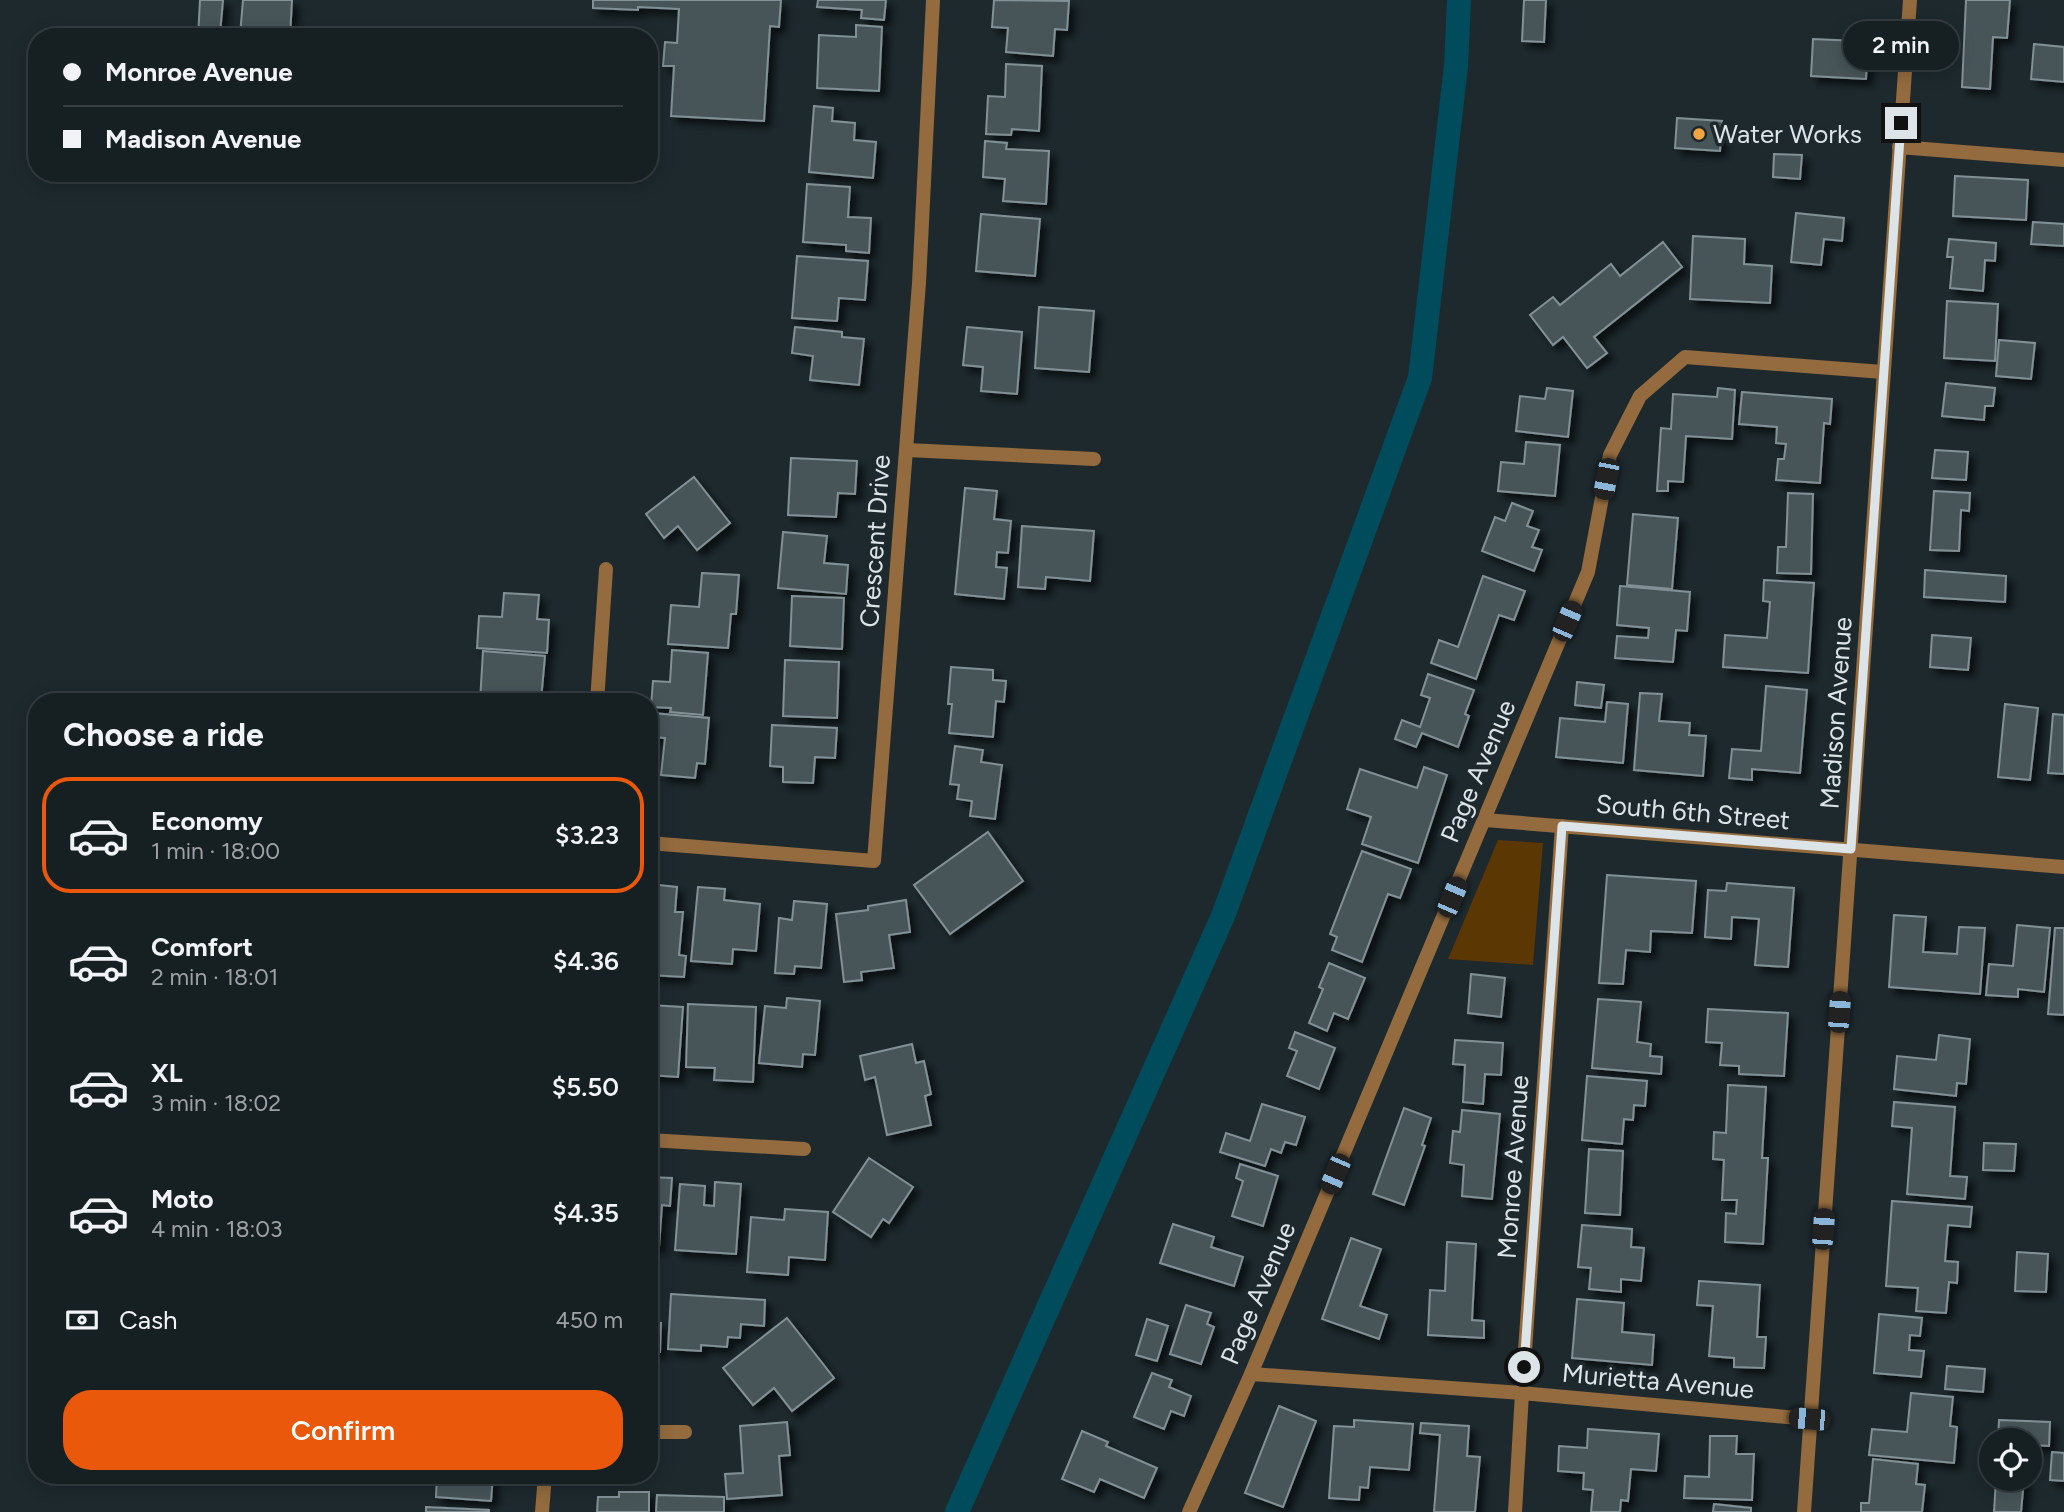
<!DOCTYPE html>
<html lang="en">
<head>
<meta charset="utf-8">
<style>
	body { margin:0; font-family:Figtree,sans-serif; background:#1f272a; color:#f1f3f6; height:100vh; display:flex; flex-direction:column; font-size:26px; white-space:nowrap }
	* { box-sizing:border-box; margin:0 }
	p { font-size:23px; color:#9ea2a5 }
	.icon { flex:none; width:38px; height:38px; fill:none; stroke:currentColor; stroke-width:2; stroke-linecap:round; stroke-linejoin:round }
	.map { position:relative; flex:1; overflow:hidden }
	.drawer { position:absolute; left:28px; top:693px; width:630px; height:791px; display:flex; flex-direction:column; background:#161f22; border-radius:28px; box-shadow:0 4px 18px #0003,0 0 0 2px #353d40 }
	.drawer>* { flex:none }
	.banner { position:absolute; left:28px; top:28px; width:630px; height:154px; border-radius:28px; box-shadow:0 4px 18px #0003,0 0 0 2px #353d40; display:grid; align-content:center; height:154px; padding:0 35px; background:#161f22 }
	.tools { position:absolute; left:1979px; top:1428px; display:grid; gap:14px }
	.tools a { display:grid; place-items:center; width:63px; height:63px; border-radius:50%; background:#161f22; box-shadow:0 4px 18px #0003,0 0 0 2px #353d40; font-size:35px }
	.end { position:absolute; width:32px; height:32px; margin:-16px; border:9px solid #dce4e7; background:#111; box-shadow:0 0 0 4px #111 }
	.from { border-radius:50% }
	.bubble { position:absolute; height:49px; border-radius:24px; background:#161f22; box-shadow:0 4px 18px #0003,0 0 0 2px #353d40; font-size:23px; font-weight:600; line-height:49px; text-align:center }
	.car { position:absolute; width:21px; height:42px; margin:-21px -10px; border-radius:9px; box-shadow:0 0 5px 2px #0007; background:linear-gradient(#222 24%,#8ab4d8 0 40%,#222 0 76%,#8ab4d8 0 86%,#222 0) }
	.banner b { display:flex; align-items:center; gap:24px; height:66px; font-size:26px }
	.banner b+b { border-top:2px solid #353d40 }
	.banner i { width:18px; height:18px; background:#f1f3f6 }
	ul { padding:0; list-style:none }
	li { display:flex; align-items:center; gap:21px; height:116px; margin:0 14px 10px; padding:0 21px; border:4px solid transparent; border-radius:28px }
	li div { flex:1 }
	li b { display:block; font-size:26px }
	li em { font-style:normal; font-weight:600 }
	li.selected { border-color:#ea580c }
	li>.icon { width:63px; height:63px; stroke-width:1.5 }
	h2 { padding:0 35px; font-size:32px; line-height:84px }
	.pay { display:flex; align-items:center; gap:18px; height:77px; padding:0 35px; font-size:26px }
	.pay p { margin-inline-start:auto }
	.primary-button { display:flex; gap:14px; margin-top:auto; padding:14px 35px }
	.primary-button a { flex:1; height:80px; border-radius:28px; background:#ea580c; color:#fff; font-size:28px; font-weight:600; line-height:80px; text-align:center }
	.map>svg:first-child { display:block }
</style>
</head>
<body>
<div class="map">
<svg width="2064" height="1512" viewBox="0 0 2064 1512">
	<defs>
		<filter id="shadow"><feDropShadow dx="6" dy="6" stdDeviation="3.5" flood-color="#0009"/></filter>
	</defs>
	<rect width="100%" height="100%" fill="#1d292d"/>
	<!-- green -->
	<polygon fill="#5b3703" points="1498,840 1543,843 1533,965 1448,959"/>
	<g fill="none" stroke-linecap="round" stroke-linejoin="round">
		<!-- canal -->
		<polyline stroke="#004c5d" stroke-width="24" points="957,1512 1223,916 1420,378 1456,66 1459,0"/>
	</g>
	<!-- building -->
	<g fill="#475559" stroke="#829196" stroke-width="2" filter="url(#shadow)">
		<polygon points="200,0 223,0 220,34 240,35 243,0 292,0 290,37 198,37"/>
		<polygon points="593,0 781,0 779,27 770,26 764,121 671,116 674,66 663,66 665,42 677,43 679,9 638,7 638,10 593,8"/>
		<polygon points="818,0 886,0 884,20 861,18 862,10 817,7"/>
		<polygon points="994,0 1069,1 1067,30 1055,29 1053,56 1006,52 1008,28 992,27"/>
		<polygon points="1524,0 1546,0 1544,42 1522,41"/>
		<polygon points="1966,0 2010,0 2007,38 1993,37 1990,89 1962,87"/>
		<polygon points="856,25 882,27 879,91 817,88 819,35 856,37"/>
		<polygon points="1813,39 1858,41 1856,61 1867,62 1866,79 1811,76"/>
		<polygon points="2034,44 2064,47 2064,82 2031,79"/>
		<polygon points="1006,64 1042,66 1039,131 1012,129 1011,135 986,134 988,96 1005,97"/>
		<polygon points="814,106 833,108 832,121 855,123 854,140 876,142 873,178 809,172"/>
		<polygon points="1677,118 1722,121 1720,151 1675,148"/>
		<polygon points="985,141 1007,143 1006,149 1049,151 1046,204 1003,201 1005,179 983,177"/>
		<polygon points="1774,154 1802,155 1800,179 1773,177"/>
		<polygon points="1955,176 2028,180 2026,220 1953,216"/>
		<polygon points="807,184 850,187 848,217 871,218 869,253 846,251 846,245 803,242"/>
		<polygon points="1796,213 1844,218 1842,241 1824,239 1821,265 1791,262"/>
		<polygon points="981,214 1040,219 1035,276 976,271"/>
		<polygon points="2033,222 2064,224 2064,246 2031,244"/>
		<polygon points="1693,236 1745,239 1744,264 1772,266 1770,303 1690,299"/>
		<polygon points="1949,239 1996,243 1995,261 1985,260 1983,291 1950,288 1953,257 1947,257"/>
		<polygon points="1663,242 1682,267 1594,337 1607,353 1587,368 1563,337 1553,345 1530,315 1553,297 1560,305 1611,264 1620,276"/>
		<polygon points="797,256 868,261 865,300 839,298 837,321 792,318"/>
		<polygon points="1947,301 1998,304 1995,361 1944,358"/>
		<polygon points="1039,307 1094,311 1089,372 1035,368"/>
		<polygon points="795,327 842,332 842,337 864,339 859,385 810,380 813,356 792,353"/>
		<polygon points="967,327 1022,332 1017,394 981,391 983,367 963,365"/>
		<polygon points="1999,340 2035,343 2031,379 1996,376"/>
		<polygon points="1946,383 1995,388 1993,406 1985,406 1984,420 1942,416"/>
		<polygon points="1547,388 1573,391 1568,437 1516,431 1520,396 1545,399"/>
		<polygon points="1718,388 1735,390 1732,439 1686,436 1683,482 1668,481 1668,491 1657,491 1661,428 1671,429 1673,394 1717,397"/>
		<polygon points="1742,392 1832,399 1830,424 1824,423 1820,483 1776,480 1778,459 1784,459 1786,444 1776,443 1777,427 1739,424"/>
		<polygon points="1526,442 1560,445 1555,496 1498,491 1501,462 1524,464"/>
		<polygon points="1935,450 1968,452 1966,480 1932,478"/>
		<polygon points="791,458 857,461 855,494 838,493 836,517 788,515"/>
		<polygon points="694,477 730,523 697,550 678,526 664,538 646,514"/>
		<polygon points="965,488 997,491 994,519 1011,521 1008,553 997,552 996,567 1007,568 1004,599 955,594"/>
		<polygon points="1934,491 1970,493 1969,511 1961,510 1959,551 1930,550"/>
		<polygon points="1788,493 1813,494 1811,574 1777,573 1778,547 1786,547"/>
		<polygon points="1512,503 1533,511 1527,526 1539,530 1532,547 1542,550 1534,571 1482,551 1495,517 1505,521"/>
		<polygon points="1633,514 1678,518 1672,589 1627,585"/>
		<polygon points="1022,526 1094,531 1090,581 1046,577 1045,589 1018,587"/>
		<polygon points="783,532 827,536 824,563 848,565 846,594 778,588"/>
		<polygon points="1925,570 2006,576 2005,602 1924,597"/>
		<polygon points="702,573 739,575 736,614 731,614 728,648 668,644 671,605 699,607"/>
		<polygon points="1483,576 1525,591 1514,620 1499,615 1476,679 1431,663 1439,640 1458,647"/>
		<polygon points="1764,580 1814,583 1808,673 1723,667 1725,635 1767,638 1770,602 1763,601"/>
		<polygon points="1620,586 1690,592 1687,631 1676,630 1673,662 1615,658 1617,636 1648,638 1649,628 1617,625"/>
		<polygon points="504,593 539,595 537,619 549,620 547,653 477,648 479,616 502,617"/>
		<polygon points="792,596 844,598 842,649 790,646"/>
		<polygon points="1932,635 1971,638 1968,670 1930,667"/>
		<polygon points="672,650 708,653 703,715 670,712 671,708 651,707 653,681 670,682"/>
		<polygon points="483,651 545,656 541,700 523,699 523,702 480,702"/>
		<polygon points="785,660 839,662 837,718 783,716"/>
		<polygon points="951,667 993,670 993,680 1006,681 1004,702 996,701 993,737 949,733 952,704 948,704"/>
		<polygon points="1428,674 1474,690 1465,714 1469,716 1458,747 1422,733 1416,747 1395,739 1402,720 1420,727 1430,698 1421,695"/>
		<polygon points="1577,682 1604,685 1601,708 1575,705"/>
		<polygon points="1766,686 1807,690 1800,773 1752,769 1752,780 1729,778 1732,749 1761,751"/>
		<polygon points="1640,693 1662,694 1659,721 1690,723 1689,735 1706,736 1703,776 1634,770"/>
		<polygon points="1607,702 1628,704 1623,763 1556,757 1560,718 1605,722"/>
		<polygon points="2005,704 2038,708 2030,780 1998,777"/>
		<polygon points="652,713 709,718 705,764 697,763 695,778 661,775 665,738 650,737"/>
		<polygon points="2053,714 2064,715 2064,774 2048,773"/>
		<polygon points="772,725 837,728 835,758 815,757 813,783 783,782 783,767 770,766"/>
		<polygon points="955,746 983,750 981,762 1002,765 995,819 970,816 972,801 957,799 959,785 950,784"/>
		<polygon points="1424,767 1447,775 1418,863 1362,844 1371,817 1347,809 1360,769 1417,788"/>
		<polygon points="988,832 1023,881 950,934 914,885"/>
		<polygon points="1362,851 1411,869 1400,898 1388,894 1362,962 1332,950 1337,937 1330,934"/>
		<polygon points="1607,875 1696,881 1692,933 1651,931 1650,952 1626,950 1623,984 1599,983"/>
		<polygon points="1727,883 1794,888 1788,967 1755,965 1759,919 1732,917 1731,939 1705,937 1708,890 1726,891"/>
		<polygon points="649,884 677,887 675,912 683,912 679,955 686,956 684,977 649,975"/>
		<polygon points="698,887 725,889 724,900 760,904 756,951 733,949 732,964 691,961"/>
		<polygon points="906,900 910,932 889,935 894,968 861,972 862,980 844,982 836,914 868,910 868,906"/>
		<polygon points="794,901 827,904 821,968 795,966 794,974 775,973 779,918 792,920"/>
		<polygon points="1894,915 1926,917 1923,952 1957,954 1959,927 1985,928 1980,994 1889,987"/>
		<polygon points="2017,925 2050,928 2044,992 2018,989 2018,997 1986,995 1989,964 2013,966"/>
		<polygon points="2055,928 2064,928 2064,1015 2048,1014"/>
		<polygon points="1329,963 1365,978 1348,1019 1334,1013 1327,1031 1309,1023 1323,989 1319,987"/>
		<polygon points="1471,974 1505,978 1501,1017 1468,1013"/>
		<polygon points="787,998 820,1001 815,1055 803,1054 802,1067 759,1063 765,1006 786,1008"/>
		<polygon points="1598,999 1641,1002 1637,1042 1651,1044 1650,1056 1662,1057 1661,1074 1592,1068"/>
		<polygon points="688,1004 756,1007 753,1082 714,1080 715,1068 686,1067"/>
		<polygon points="649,1005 683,1007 678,1077 649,1075"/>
		<polygon points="1708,1009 1788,1013 1784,1076 1739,1074 1739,1066 1720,1065 1722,1043 1706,1042"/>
		<polygon points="1295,1032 1335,1048 1319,1089 1287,1076 1297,1051 1289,1048"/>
		<polygon points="1939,1035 1970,1039 1966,1084 1957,1083 1956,1096 1894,1089 1897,1056 1936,1060"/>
		<polygon points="1455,1040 1503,1043 1501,1075 1485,1074 1483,1104 1463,1102 1465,1065 1453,1064"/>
		<polygon points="912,1044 916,1063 924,1061 931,1094 925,1096 931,1125 887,1135 875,1077 865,1080 860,1056"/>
		<polygon points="1587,1076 1647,1081 1645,1106 1634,1105 1633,1120 1624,1119 1622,1144 1582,1140"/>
		<polygon points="1728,1085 1766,1087 1762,1158 1768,1158 1763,1244 1725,1242 1726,1213 1736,1214 1737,1200 1722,1200 1724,1160 1713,1159 1714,1132 1726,1133"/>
		<polygon points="1894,1102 1955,1107 1950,1176 1967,1177 1965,1199 1907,1194 1912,1128 1892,1126"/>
		<polygon points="1262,1104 1305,1117 1296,1145 1285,1142 1281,1153 1271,1149 1265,1166 1220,1152 1226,1133 1250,1141"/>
		<polygon points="1404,1108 1431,1118 1422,1145 1425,1146 1404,1205 1373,1194"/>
		<polygon points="1462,1110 1500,1114 1492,1199 1462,1196 1464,1165 1450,1163 1453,1131 1460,1132"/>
		<polygon points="1984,1143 2016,1144 2014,1171 1983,1170"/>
		<polygon points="1589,1149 1623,1151 1620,1215 1585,1213"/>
		<polygon points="869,1158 913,1187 889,1223 883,1219 871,1237 833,1212"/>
		<polygon points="1240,1164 1278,1176 1263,1226 1232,1216 1243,1181 1236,1178"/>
		<polygon points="649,1177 672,1178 670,1206 662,1205 659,1247 649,1247"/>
		<polygon points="715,1182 741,1184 736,1254 675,1250 680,1184 705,1186 704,1205 714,1206"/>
		<polygon points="1892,1201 1972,1207 1970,1227 1948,1225 1945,1261 1958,1262 1957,1283 1949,1282 1946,1313 1916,1311 1918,1288 1886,1286"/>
		<polygon points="785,1209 828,1212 825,1260 789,1257 788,1275 747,1272 751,1217 784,1220"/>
		<polygon points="1173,1224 1214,1237 1211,1247 1243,1257 1234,1286 1160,1263"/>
		<polygon points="1582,1225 1632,1229 1631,1247 1644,1248 1641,1281 1621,1279 1621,1292 1589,1289 1591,1268 1578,1267"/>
		<polygon points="1351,1238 1381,1249 1360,1306 1387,1315 1379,1339 1322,1319"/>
		<polygon points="1447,1242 1476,1244 1472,1320 1484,1321 1484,1338 1428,1335 1430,1290 1445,1291"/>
		<polygon points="2017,1252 2048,1254 2046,1292 2015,1291"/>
		<polygon points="1699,1281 1760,1285 1757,1337 1766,1337 1764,1368 1734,1367 1734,1358 1709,1356 1713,1306 1697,1305"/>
		<polygon points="671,1294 765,1300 764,1326 741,1324 740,1338 728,1337 727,1347 701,1345 701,1351 668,1349"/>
		<polygon points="1577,1299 1624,1303 1622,1332 1654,1335 1652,1365 1572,1358"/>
		<polygon points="1186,1305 1211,1313 1207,1324 1214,1327 1201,1364 1170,1354"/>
		<polygon points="1879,1314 1922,1318 1920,1336 1910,1335 1909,1350 1924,1351 1921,1377 1874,1373"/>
		<polygon points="787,1318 834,1378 792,1411 774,1388 753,1405 723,1368"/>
		<polygon points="1147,1319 1168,1326 1157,1361 1136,1355"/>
		<polygon points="649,1322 661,1323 660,1352 649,1351"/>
		<polygon points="1947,1366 1985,1369 1983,1392 1945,1389"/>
		<polygon points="1152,1373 1172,1380 1169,1387 1191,1396 1184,1416 1171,1411 1164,1429 1134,1417"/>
		<polygon points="1911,1393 1953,1397 1950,1426 1957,1427 1954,1463 1869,1455 1872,1429 1907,1432"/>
		<polygon points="1279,1406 1316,1421 1283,1507 1245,1493"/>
		<polygon points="1354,1420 1413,1424 1409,1470 1370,1467 1368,1488 1360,1487 1359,1500 1329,1498 1334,1426 1354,1427"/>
		<polygon points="1999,1420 2050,1422 2049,1446 2030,1445 2030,1440 1998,1440"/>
		<polygon points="787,1422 790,1455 779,1456 782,1495 727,1499 725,1474 743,1473 740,1426"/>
		<polygon points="1421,1423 1469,1426 1467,1456 1480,1457 1475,1512 1434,1512 1440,1435 1420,1433"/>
		<polygon points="1588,1429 1659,1434 1656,1471 1631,1469 1628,1501 1621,1500 1620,1512 1591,1512 1593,1490 1583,1489 1584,1473 1558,1471 1559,1446 1587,1448"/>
		<polygon points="1082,1431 1108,1442 1106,1446 1157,1468 1144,1498 1100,1479 1094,1492 1062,1479"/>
		<polygon points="1710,1436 1737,1436 1736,1454 1754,1454 1752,1500 1684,1498 1685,1476 1709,1477"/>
		<polygon points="2052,1452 2064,1453 2064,1481 2050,1480"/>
		<polygon points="1873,1459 1918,1464 1916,1484 1925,1485 1922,1512 1861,1512 1861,1503 1869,1503"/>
		<polygon points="437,1475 493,1475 491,1501 436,1497"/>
		<polygon points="1996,1479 2024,1479 2021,1512 1994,1512"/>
		<polygon points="619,1492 649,1492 649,1512 597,1512 598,1497 619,1497"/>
		<polygon points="657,1495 724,1497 724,1512 656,1512"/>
		<polygon points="1714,1504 1751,1508 1751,1512 1713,1512"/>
		<polygon points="426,1507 489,1510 489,1512 426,1512"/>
	</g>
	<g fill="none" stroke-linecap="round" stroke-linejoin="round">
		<!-- minor -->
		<g stroke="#936b3e" stroke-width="14">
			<polyline points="1899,147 2064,160"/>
			<polyline points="907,450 1094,459"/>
			<polyline points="597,702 606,569"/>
			<polyline points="1485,820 2064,867"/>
			<polyline points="649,843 874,861 919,283 933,0"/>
			<polyline points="649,1140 804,1149"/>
			<polyline points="1251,1374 1522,1393 1809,1419"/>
			<polyline points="649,1432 685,1432"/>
			<polyline points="542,1512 545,1475"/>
			<polyline points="1189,1512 1251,1374 1588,572 1610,455 1640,396 1685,357 1883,372"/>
			<polyline points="1515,1512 1522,1393 1562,826"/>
			<polyline points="1804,1512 1910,0"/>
		</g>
	</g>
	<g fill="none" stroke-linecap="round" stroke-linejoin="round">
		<!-- route -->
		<polyline stroke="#dce4e7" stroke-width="9" points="1524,1367 1562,826 1851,849 1901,123"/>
	</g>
	<!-- markers -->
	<circle fill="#f3a442" stroke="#1d292d" stroke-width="2.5" cx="1699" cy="134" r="7"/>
	<g text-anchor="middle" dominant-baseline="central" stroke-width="7" stroke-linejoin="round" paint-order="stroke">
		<!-- poi labels -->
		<g font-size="26" fill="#dce4e7" stroke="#1d292d" text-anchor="start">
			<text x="1713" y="134">Water Works</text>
		</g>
		<!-- street labels -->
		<g font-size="26" fill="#dce4e7" stroke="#1d292d">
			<text transform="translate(875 541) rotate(-86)">Crescent Drive</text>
			<text transform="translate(1836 713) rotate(-86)">Madison Avenue</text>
			<text transform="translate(1478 771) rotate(-67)">Page Avenue</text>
			<text transform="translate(1693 812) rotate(5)">South 6th Street</text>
			<text transform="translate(1513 1167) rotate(-86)">Monroe Avenue</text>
			<text transform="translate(1258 1293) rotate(-67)">Page Avenue</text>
			<text transform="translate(1658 1381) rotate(5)">Murietta Avenue</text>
		</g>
	</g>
</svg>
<div class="tools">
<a><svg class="icon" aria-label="locate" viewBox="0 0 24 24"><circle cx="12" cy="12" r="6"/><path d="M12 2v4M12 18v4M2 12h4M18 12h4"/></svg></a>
</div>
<i class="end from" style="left:1524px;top:1367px"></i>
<i class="end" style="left:1901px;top:123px"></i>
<div class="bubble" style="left:1843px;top:21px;width:116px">2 min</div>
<i class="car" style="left:1606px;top:479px;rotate:191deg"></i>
<i class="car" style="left:1567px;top:621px;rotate:23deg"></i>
<i class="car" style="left:1452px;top:897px;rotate:23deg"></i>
<i class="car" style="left:1839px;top:1012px;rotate:4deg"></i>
<i class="car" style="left:1335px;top:1174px;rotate:203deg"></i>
<i class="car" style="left:1823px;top:1229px;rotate:4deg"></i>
<i class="car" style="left:1809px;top:1419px;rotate:275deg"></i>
<div class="banner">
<b><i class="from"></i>Monroe Avenue</b>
<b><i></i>Madison Avenue</b>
</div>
<section class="drawer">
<h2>Choose a ride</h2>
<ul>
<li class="selected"><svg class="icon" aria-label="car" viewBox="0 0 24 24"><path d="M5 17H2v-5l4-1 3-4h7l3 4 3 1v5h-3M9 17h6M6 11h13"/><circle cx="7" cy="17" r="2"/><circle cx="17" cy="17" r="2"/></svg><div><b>Economy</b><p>1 min · 18:00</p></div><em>$3.23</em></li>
<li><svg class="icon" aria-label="car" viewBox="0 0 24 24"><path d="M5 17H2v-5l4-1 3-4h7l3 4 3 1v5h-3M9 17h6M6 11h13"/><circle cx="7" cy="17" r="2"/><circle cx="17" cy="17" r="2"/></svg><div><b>Comfort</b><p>2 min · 18:01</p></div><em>$4.36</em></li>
<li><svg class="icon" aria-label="car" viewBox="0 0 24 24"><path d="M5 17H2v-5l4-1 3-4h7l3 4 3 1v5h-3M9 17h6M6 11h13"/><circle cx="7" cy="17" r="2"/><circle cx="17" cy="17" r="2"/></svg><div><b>XL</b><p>3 min · 18:02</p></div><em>$5.50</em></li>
<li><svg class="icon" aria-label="car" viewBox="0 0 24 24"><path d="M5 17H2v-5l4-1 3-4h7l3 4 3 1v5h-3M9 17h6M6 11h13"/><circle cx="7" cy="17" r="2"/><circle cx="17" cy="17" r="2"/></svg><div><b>Moto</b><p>4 min · 18:03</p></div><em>$4.35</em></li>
</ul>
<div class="pay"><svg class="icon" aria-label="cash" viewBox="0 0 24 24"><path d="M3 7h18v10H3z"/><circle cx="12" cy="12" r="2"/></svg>Cash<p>450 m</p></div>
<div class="primary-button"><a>Confirm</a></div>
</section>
</div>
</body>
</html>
